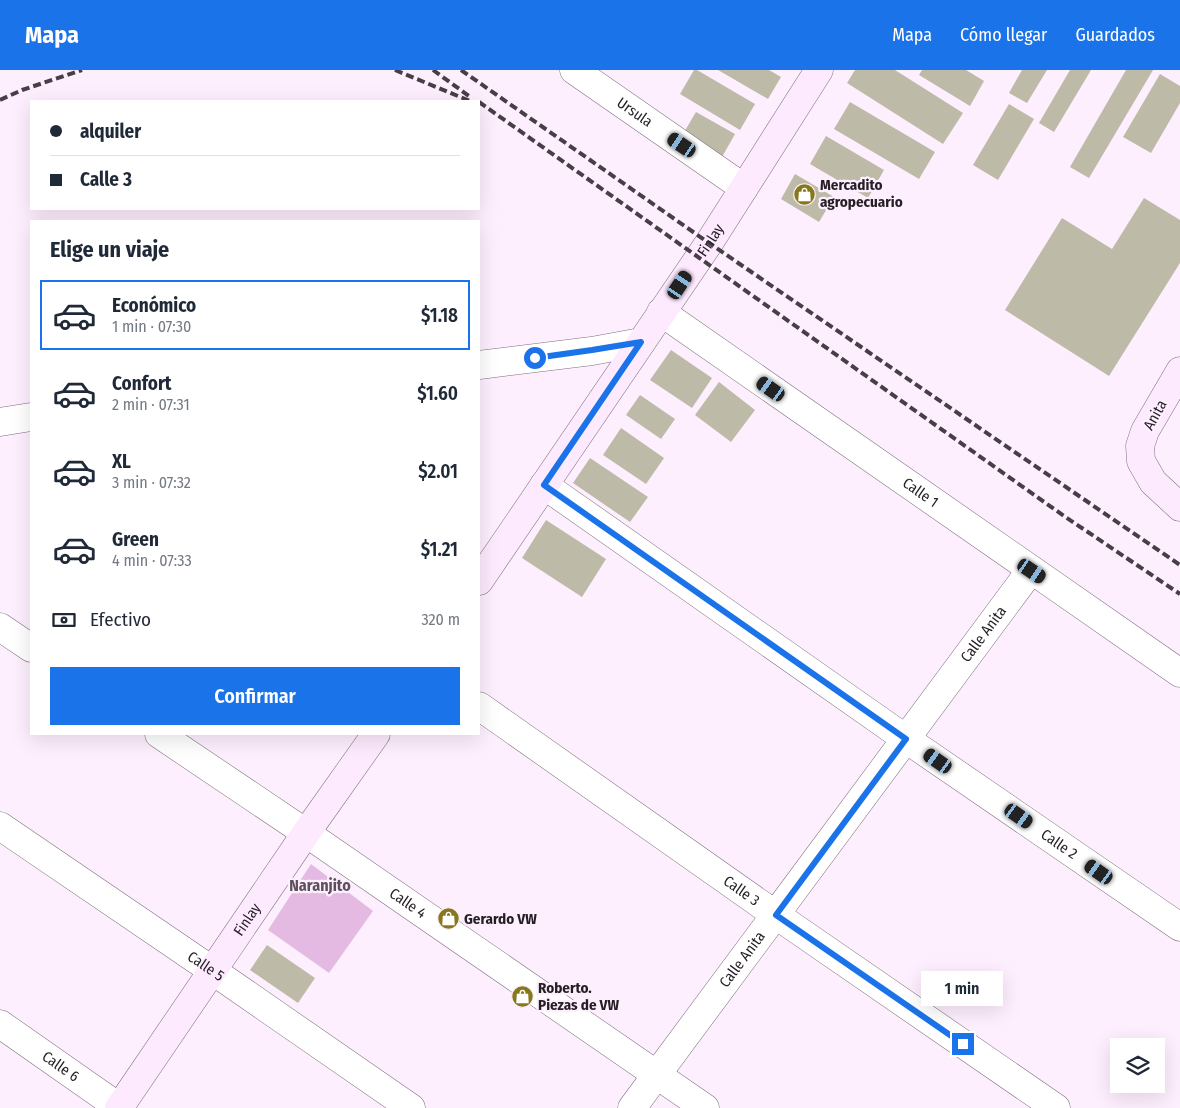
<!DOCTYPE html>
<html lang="es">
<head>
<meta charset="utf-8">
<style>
	body { margin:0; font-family:"Fira Sans Condensed",sans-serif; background:#f2f2f3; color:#1f2937; height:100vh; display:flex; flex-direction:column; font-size:19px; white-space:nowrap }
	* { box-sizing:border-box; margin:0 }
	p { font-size:16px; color:#747a83 }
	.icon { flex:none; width:28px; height:28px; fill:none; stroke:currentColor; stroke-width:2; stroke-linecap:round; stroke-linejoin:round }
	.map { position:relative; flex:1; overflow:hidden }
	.side { position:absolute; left:30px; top:150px; width:450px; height:515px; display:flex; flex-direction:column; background:#fff; border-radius:0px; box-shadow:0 5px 20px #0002 }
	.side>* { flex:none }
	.banner { position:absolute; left:30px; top:30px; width:450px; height:110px; border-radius:0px; box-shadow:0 5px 20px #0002; display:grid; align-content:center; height:110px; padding:0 20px; background:#fff }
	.fabs { position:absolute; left:1110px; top:968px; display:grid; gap:10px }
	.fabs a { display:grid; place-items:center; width:55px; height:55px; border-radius:0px; background:#fff; box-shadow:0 5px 20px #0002; font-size:25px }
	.end { position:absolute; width:22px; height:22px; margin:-11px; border:6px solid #1a73e8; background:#fff; box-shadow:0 0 0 2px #fff }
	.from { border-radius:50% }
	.bubble { position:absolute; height:35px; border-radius:0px; background:#fff; box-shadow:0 5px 20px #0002; font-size:16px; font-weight:600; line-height:35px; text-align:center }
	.car { position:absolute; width:15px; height:30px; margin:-15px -8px; border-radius:6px; box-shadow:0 0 4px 1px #0007; background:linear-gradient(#222 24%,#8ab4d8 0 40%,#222 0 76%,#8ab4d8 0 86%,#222 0) }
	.banner b { display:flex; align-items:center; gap:18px; height:48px; font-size:19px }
	.banner b+b { border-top:1px solid #e0e1e3 }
	.banner i { width:12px; height:12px; background:#1f2937 }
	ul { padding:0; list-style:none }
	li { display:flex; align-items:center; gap:15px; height:70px; margin:0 10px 8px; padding:0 10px; border:2px solid transparent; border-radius:0px }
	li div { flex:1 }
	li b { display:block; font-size:19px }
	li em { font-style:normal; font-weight:600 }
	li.current { border-color:#1a73e8 }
	li>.icon { width:45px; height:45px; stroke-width:1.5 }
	h2 { padding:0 20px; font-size:22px; line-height:60px }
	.pay { display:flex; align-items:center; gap:12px; height:55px; padding:0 20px; font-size:19px }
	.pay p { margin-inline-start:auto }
	.cta { display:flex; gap:10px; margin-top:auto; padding:10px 20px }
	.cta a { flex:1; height:58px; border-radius:0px; background:#1a73e8; color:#fff; font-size:20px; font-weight:600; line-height:58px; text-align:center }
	header { display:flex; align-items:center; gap:30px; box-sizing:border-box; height:70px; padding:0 25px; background:#1a73e8; color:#fff }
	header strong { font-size:24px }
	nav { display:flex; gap:28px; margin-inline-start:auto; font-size:18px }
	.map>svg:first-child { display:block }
</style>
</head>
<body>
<header>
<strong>Mapa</strong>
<nav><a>Mapa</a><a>Cómo llegar</a><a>Guardados</a></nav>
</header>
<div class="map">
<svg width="1180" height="1038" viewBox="0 0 1180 1038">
	<rect width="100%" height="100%" fill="#feeffe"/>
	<!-- green -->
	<polygon fill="#e4bae3" points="311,794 373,841 329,903 268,860"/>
	<!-- building -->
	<g fill="#bebaa8">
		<polygon points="694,0 697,0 755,34 740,60 680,24"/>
		<polygon points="718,0 769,0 781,7 768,29"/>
		<polygon points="855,0 895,0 963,43 943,74 847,13"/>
		<polygon points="922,0 966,0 984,11 970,36 919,5"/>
		<polygon points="1022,0 1047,0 1027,33 1009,23"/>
		<polygon points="1070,0 1091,0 1054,62 1039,53"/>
		<polygon points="1126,0 1153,0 1089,108 1070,97"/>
		<polygon points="1160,4 1180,16 1180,33 1151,83 1123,67"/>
		<polygon points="850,32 935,82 919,109 834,59"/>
		<polygon points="1009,34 1034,49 998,110 973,95"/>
		<polygon points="696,42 735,64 722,87 683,64"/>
		<polygon points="826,66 884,100 868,128 810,94"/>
		<polygon points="795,104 834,127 819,152 781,129"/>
		<polygon points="1144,128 1180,150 1180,193 1109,306 1005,240 1062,148 1112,179"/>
		<polygon points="671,280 712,308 692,338 650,310"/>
		<polygon points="719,312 755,340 731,372 695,345"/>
		<polygon points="640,325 675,349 661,369 626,345"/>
		<polygon points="621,358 664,388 646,414 603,385"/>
		<polygon points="590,388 648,427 630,452 573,413"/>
		<polygon points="546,450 606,489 582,527 522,488"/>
		<polygon points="267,875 315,908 298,933 250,900"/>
	</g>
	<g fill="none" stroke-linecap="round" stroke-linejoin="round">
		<defs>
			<g id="street">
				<path id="s1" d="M574,0L744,118"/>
				<path id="s2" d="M661,242L1180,603"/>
				<polyline points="479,295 592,281 641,272"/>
				<polyline points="0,352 31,347"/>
				<path id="s3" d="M544,415L906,669L1180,857"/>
				<polyline points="0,557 31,578"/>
				<path id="s4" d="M479,636L776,845L1056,1038"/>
				<path id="s5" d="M159,664L306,763L705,1038"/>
				<path id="s6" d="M0,756L213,901L411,1038"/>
				<path id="s7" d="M0,954L120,1038"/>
				<path id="s8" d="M632,1038L1031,500"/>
			</g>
			<g id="secondary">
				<polyline points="1180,301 1145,361 1140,376 1141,391 1153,412 1180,437"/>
				<path id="s9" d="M479,511L709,173L819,0"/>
				<path id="s10" d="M119,1038L306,763L376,664"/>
			</g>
		</defs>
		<!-- street casing -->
		<use href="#street" stroke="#7c6f7c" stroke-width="29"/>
		<!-- secondary casing -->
		<use href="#secondary" stroke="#7c6f7c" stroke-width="29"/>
		<!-- street -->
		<use href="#street" stroke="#fff" stroke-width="28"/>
		<!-- secondary -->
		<use href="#secondary" stroke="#feeafe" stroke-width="28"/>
		<!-- rail -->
		<g stroke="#463f46" stroke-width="4" stroke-dasharray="8 4" stroke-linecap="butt">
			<polyline points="395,0 470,31"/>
			<polyline points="433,0 469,26"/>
			<polyline points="461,0 709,173 1180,495"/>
			<polyline points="0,30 22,20 82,0"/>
			<polyline points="479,32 1064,446 1180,524"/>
		</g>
	</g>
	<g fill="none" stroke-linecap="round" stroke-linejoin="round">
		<!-- route -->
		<polyline stroke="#1a73e8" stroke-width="6" points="535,288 592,280 641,272 544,415 906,669 776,845 963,974"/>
	</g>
	<!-- icons -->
	<defs>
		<symbol id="shop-disc" viewBox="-11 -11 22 22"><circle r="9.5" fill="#88781c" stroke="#feeffe"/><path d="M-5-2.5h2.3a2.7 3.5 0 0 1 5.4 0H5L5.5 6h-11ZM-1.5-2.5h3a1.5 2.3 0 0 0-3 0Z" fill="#fff"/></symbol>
	</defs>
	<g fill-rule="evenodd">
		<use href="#shop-disc" x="792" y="112" width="25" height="25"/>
		<use href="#shop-disc" x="436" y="836" width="25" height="25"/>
		<use href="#shop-disc" x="510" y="914" width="25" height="25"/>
	</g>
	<g text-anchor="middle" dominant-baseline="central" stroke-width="4.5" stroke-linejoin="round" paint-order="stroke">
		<!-- street labels -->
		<g font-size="15" fill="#241f24" stroke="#feeffe">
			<text stroke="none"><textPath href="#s1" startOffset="74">Ursula</textPath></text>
			<text stroke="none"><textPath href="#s9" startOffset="412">Finlay</textPath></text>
			<text transform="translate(1155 345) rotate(-61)">Anita</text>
			<text stroke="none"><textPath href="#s2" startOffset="316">Calle 1</textPath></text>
			<text stroke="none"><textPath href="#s8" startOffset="590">Calle Anita</textPath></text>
			<text stroke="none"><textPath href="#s3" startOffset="628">Calle 2</textPath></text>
			<text stroke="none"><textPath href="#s4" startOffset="321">Calle 3</textPath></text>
			<text stroke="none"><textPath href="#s5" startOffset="301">Calle 4</textPath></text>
			<text stroke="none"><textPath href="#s10" startOffset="228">Finlay</textPath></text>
			<text stroke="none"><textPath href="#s8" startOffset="185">Calle Anita</textPath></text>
			<text stroke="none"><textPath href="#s6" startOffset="249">Calle 5</textPath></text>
			<text stroke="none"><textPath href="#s7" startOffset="74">Calle 6</textPath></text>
		</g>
		<!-- poi labels -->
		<g font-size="15" font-weight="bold" fill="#241f24" stroke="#feeffe" text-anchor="start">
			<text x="820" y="115">Mercadito<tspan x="820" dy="17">agropecuario</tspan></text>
			<text x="464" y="849">Gerardo VW</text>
			<text x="538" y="918">Roberto.<tspan x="538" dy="17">Piezas de VW</tspan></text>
		</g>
		<!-- neighbourhood labels -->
		<g font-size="16" font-weight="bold" fill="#5c505c" stroke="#feeffe">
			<text x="320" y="815">Naranjito</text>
		</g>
	</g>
</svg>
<div class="fabs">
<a><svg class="icon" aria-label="layers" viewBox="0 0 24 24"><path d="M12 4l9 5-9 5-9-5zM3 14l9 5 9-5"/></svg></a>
</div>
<i class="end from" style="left:535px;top:288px"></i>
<i class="end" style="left:963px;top:974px"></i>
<div class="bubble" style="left:921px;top:901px;width:82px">1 min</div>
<i class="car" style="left:682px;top:75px;rotate:304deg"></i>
<i class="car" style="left:680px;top:215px;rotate:34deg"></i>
<i class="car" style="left:771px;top:319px;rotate:305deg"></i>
<i class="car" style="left:1032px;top:501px;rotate:124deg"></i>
<i class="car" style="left:938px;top:691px;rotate:305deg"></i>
<i class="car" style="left:1019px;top:746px;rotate:125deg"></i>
<i class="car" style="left:1099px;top:802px;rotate:305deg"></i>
<div class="banner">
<b><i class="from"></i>alquiler</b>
<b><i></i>Calle 3</b>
</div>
<section class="side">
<h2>Elige un viaje</h2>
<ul>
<li class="current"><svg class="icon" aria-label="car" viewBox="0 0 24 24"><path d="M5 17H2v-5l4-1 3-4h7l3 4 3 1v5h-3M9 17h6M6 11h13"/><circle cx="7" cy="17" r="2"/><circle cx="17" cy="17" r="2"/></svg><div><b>Económico</b><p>1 min · 07:30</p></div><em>$1.18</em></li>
<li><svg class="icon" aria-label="car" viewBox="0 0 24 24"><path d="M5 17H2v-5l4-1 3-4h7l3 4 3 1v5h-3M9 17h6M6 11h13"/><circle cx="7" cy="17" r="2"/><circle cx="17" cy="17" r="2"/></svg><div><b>Confort</b><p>2 min · 07:31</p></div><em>$1.60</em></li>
<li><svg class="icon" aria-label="car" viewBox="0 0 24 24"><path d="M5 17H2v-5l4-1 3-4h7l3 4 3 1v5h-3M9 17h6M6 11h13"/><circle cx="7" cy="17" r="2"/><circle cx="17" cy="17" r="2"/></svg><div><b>XL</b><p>3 min · 07:32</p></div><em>$2.01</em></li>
<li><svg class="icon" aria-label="car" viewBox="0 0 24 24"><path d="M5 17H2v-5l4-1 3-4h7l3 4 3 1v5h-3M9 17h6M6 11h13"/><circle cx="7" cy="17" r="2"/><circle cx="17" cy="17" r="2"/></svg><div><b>Green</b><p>4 min · 07:33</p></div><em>$1.21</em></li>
</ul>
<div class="pay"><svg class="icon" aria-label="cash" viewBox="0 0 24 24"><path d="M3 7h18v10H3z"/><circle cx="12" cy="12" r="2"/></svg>Efectivo<p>320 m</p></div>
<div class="cta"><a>Confirmar</a></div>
</section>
</div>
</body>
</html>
